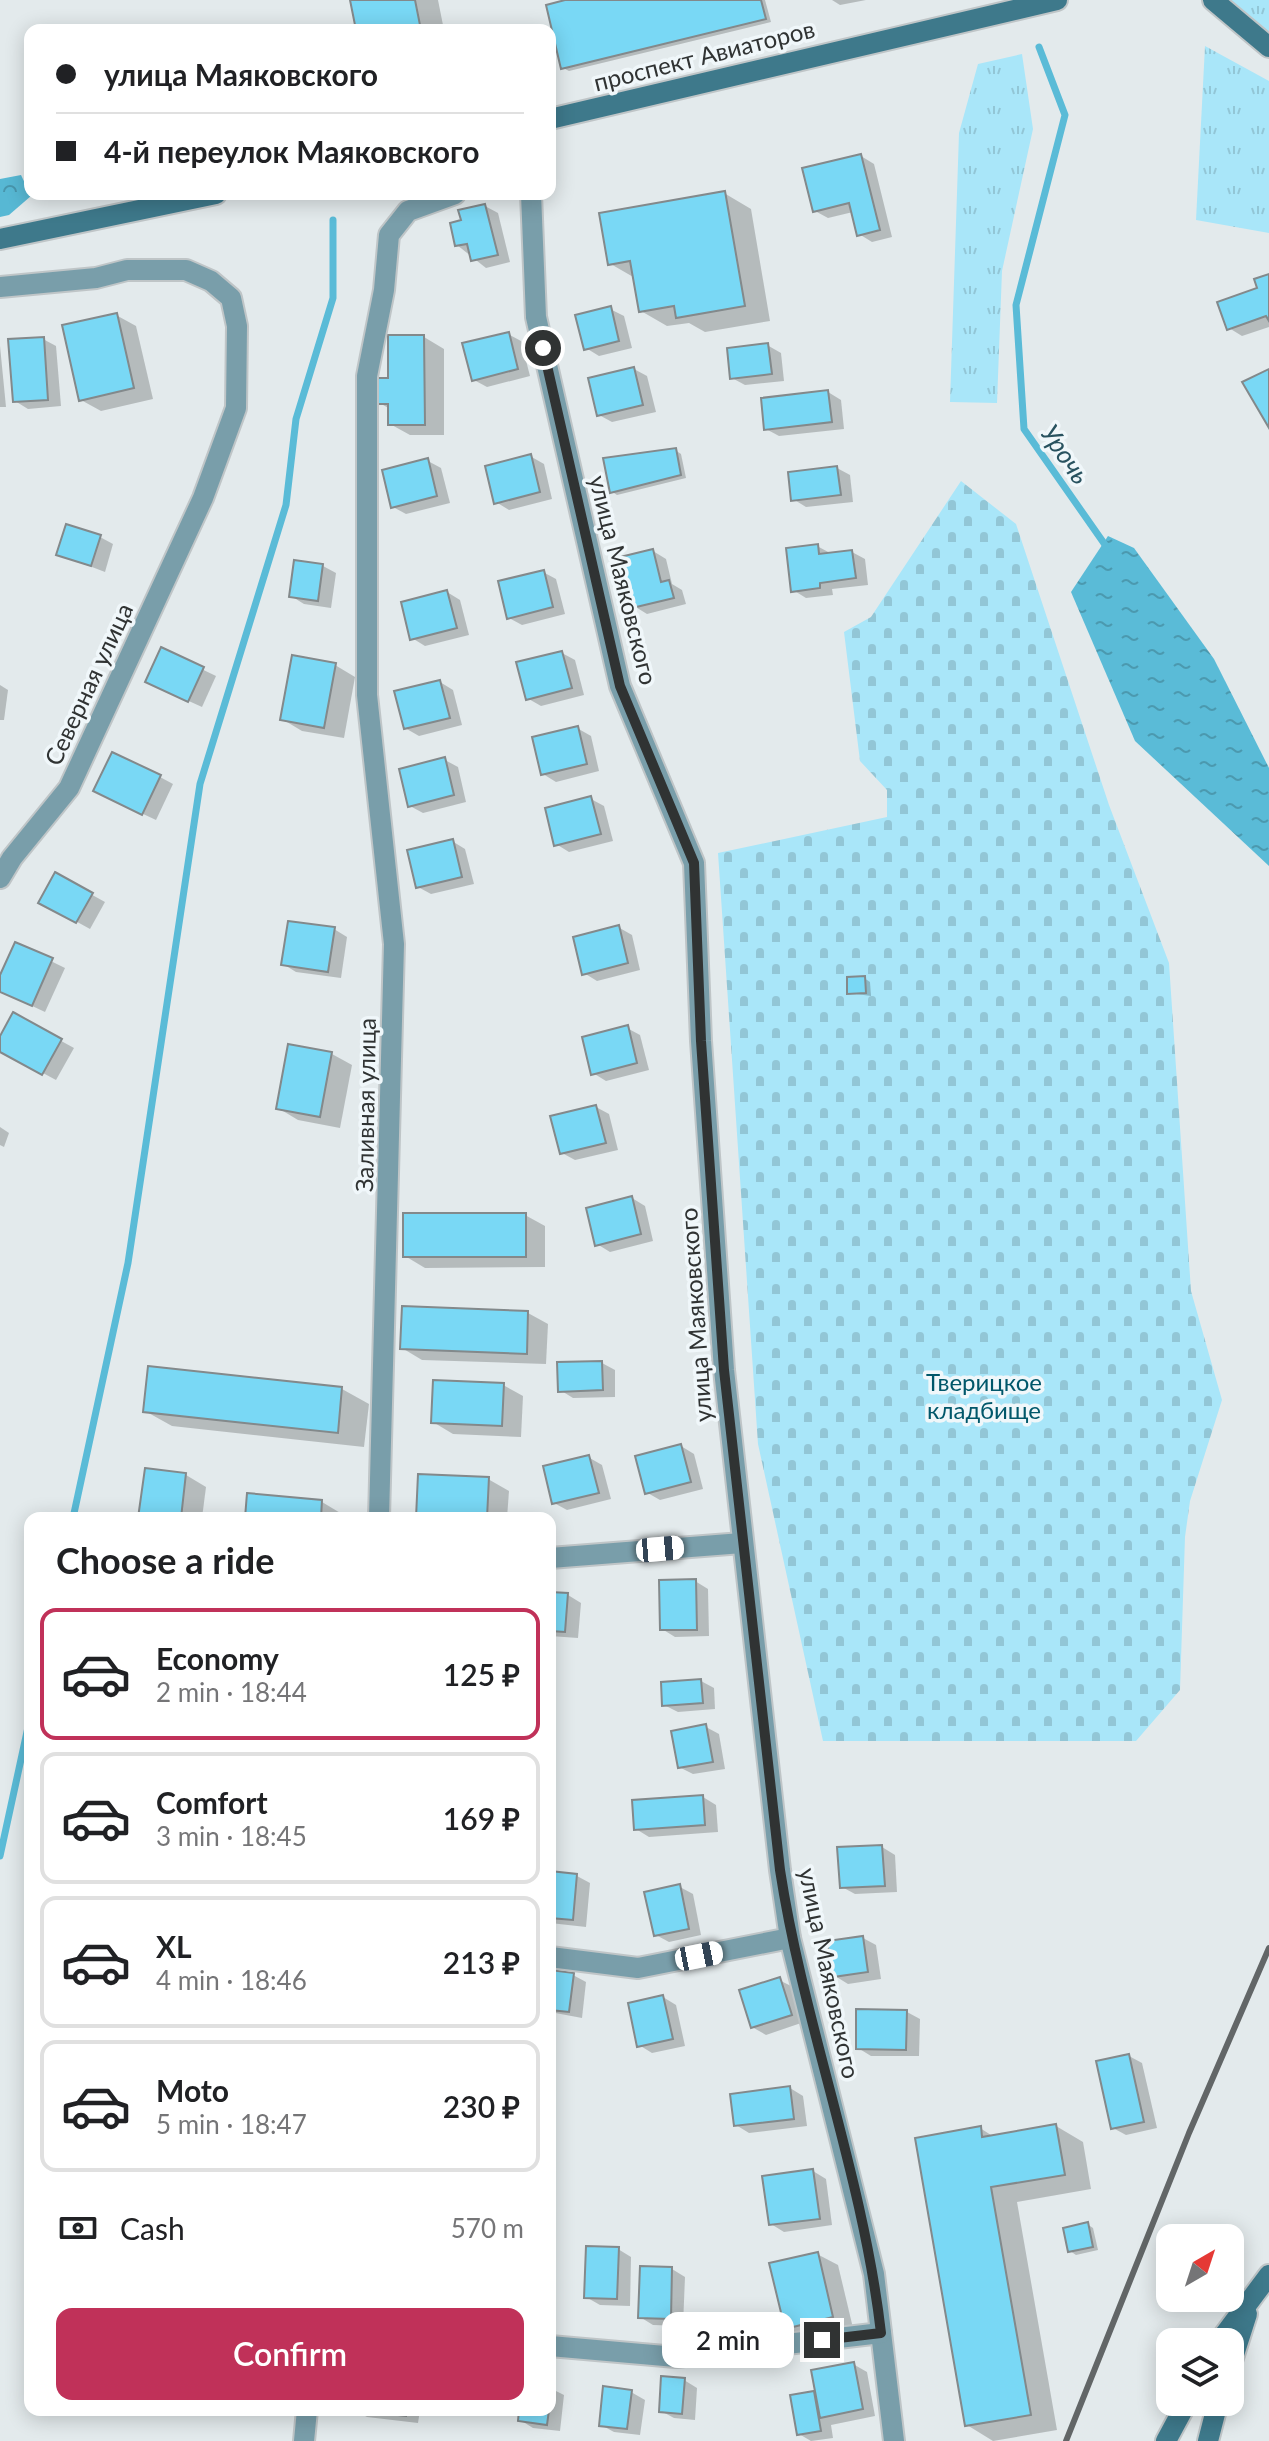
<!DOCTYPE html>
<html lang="en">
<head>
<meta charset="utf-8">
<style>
	body { margin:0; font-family:Lato,sans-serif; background:#f6f6f6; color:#202124; height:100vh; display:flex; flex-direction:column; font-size:30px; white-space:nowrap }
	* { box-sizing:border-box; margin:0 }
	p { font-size:26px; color:#757577 }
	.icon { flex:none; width:44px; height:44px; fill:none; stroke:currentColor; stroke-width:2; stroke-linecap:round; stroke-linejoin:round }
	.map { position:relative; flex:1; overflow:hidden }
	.panel { position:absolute; left:24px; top:1512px; width:532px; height:904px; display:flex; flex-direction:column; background:#fff; border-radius:16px; box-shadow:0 4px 20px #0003 }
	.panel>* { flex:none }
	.hud { position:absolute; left:24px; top:24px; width:532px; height:176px; border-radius:16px; box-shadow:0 4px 20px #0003; display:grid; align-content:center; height:176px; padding:0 32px; background:#fff }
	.needle { width:52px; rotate:39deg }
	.tools { position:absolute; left:1156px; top:2224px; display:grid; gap:16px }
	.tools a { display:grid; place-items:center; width:88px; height:88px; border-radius:16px; background:#fff; box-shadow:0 4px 20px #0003; font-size:40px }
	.end { position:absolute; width:36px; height:36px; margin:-18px; border:10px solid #303333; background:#fff; box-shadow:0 0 0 4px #fff }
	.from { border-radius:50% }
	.bubble { position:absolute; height:56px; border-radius:16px; background:#fff; box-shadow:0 4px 20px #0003; font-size:26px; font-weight:600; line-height:56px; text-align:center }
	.car { position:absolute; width:24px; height:48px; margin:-24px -12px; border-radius:10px; box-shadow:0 0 6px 2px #0007; background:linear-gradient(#fff 24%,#345 0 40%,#fff 0 76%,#345 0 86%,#fff 0) }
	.hud b { display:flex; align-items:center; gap:28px; height:76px; font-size:30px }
	.hud b+b { border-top:2px solid #e0e0e0 }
	.hud i { width:20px; height:20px; background:#202124 }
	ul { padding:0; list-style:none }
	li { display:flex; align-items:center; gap:24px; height:132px; margin:0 16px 12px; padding:0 16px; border:4px solid #e0e0e0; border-radius:16px }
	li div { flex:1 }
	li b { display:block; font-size:30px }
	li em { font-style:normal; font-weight:600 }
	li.current { border-color:#c03159 }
	li>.icon { width:72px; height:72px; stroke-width:1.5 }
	h2 { padding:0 32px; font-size:36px; line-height:96px }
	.pay { display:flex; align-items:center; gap:20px; height:88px; padding:0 32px; font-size:30px }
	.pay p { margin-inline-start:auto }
	.primary-button { display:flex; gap:16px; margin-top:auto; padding:16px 32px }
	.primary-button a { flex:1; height:92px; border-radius:16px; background:#c03159; color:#fff; font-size:32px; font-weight:600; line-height:92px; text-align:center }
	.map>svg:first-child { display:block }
</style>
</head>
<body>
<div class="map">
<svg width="1269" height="2441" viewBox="0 0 1269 2441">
	<defs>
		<pattern id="grass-tufts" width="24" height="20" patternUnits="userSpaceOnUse" patternTransform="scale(2)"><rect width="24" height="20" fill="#a9e6f9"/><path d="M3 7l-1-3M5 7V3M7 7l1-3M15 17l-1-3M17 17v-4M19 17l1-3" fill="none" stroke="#92c6d6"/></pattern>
		<pattern id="forest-crowns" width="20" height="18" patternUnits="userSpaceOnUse" patternTransform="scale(2)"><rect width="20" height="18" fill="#57b8d4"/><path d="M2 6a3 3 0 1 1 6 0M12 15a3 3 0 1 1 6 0" fill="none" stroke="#4896ad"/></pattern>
		<pattern id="cemetery-stones" width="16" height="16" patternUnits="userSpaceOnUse" patternTransform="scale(2)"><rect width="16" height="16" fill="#a9e6f9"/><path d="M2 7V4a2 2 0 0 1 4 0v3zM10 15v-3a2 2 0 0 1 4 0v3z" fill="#92c6d6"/></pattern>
		<pattern id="water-ripples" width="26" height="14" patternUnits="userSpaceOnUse" patternTransform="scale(2)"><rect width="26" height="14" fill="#5abbd7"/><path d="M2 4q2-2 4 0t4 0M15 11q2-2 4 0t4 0" fill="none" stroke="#4b99af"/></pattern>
	</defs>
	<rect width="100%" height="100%" fill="#e3eaec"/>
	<!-- grass -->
	<g fill="url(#grass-tufts)">
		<polygon points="1229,0 1269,0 1269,32"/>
		<polygon points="1205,46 1269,81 1269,233 1196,220"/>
		<polygon points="1022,54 1033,129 1002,271 997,403 950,402 959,133 978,64"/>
	</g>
	<!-- forest -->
	<polygon fill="url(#forest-crowns)" points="21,175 31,196 9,215 0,217 0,179"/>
	<!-- cemetery -->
	<polygon fill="url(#cemetery-stones)" points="961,481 1016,524 1109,805 1169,963 1191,1291 1222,1400 1190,1501 1185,1537 1180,1690 1136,1741 823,1741 758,1444 718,853 887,817 887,790 860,761 844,632 871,617"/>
	<!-- water -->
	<polygon fill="url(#water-ripples)" points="1108,536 1134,548 1214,659 1269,768 1269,866 1135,741 1071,592"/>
	<!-- shadow -->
	<g fill="#0003">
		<polygon points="352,0 438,0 444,30 358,30"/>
		<polygon points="573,0 765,0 771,22 569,71 563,68"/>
		<polygon points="832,0 866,0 840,5"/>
		<polygon points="861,156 874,164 892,237 872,242 859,234 853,212 828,218 815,211"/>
		<polygon points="724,193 751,209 770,321 705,332 689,323 667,326 641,311 635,278 609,263"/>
		<polygon points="485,206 498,213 510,262 486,268 457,245 463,222"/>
		<polygon points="1269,276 1269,327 1242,336 1229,328"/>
		<polygon points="610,309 624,316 632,348 599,356 586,348"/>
		<polygon points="116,315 136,326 153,399 101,411 81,400"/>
		<polygon points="508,334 521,341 530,376 487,387 474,380"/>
		<polygon points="424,337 444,349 444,435 410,435 390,424 390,409 378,402 390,379"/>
		<polygon points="43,339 56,346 61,406 28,409 15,401"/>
		<polygon points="767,345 781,353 784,381 745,385 732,378"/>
		<polygon points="0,346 6,407 0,407"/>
		<polygon points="634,369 647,376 656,412 612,422 599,415"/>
		<polygon points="828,392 841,400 844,429 779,436 766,429"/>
		<polygon points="675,450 681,454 686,478 617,495 611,491"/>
		<polygon points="530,456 544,464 552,499 509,510 496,502"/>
		<polygon points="428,461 441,468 450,503 406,514 393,507"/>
		<polygon points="837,468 850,475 853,502 806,507 793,499"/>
		<polygon points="100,537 113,544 105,572 58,554"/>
		<polygon points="817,546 832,554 852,552 865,559 868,585 832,589 833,595 806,598 793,590"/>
		<polygon points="653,551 666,559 672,584 682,590 686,604 647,614 634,606"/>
		<polygon points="323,566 336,573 331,608 304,604 291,596"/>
		<polygon points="543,572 556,579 565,614 522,625 509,618"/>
		<polygon points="447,592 460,600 469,635 425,646 412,638"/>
		<polygon points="162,650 216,676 202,707 160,688"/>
		<polygon points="562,653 575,660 584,695 541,706 527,698"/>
		<polygon points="335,665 355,677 344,738 302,731 282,719"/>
		<polygon points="440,682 453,690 462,725 419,736 405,728"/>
		<polygon points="0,685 8,690 4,720 0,720"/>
		<polygon points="577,728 591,736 599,771 556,782 543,774"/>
		<polygon points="445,760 458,767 466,802 423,813 410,806"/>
		<polygon points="160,777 173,784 156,820 109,798"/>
		<polygon points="591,799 604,806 613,841 569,852 556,844"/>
		<polygon points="452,841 465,849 474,884 431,894 418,887"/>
		<polygon points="56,875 105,902 90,929 41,902"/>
		<polygon points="618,927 632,935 640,970 597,981 584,973"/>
		<polygon points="334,929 347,937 341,978 296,972 283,964"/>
		<polygon points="16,944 65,968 45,1012 0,991 0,980"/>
		<polygon points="864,978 870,982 871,996 849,993"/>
		<polygon points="14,1015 74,1048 56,1080 0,1050 0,1040"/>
		<polygon points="627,1028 640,1035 649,1070 606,1081 593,1073"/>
		<polygon points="332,1054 352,1065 340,1128 298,1120 278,1108"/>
		<polygon points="596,1107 609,1114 618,1150 575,1160 562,1153"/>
		<polygon points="0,1127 9,1133 4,1147 0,1145"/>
		<polygon points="632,1198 645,1206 653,1241 610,1252 597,1244"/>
		<polygon points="525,1215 545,1226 545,1267 425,1268 405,1256"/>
		<polygon points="528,1313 548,1324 546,1364 422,1360 402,1348"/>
		<polygon points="602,1363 615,1370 615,1397 573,1398 560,1390"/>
		<polygon points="503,1385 523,1396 521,1437 453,1434 433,1422"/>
		<polygon points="342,1389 369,1404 364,1447 172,1426 145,1411"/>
		<polygon points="681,1446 694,1454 703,1489 660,1500 646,1492"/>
		<polygon points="588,1457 602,1465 611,1499 567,1510 554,1503"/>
		<polygon points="146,1470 186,1475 206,1487 202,1518 140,1518"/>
		<polygon points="488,1479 509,1491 507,1518 421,1518"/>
		<polygon points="322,1502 342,1514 341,1518 247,1518"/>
		<polygon points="695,1581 708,1589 709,1636 675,1637 662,1629"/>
		<polygon points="550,1594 568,1595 581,1603 578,1638 550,1636"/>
		<polygon points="701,1681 714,1688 715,1709 678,1712 664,1705"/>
		<polygon points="706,1727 719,1734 725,1769 693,1774 679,1767"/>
		<polygon points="703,1797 716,1805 718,1832 649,1837 636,1829"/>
		<polygon points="882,1847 895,1855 897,1892 855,1894 842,1887"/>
		<polygon points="550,1873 577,1876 590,1883 586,1927 550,1923"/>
		<polygon points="680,1887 693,1894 701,1935 669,1942 656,1935"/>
		<polygon points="863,1938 876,1945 881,1979 848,1984 835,1976"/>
		<polygon points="550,1972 573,1975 586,1982 582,2018 550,2012"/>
		<polygon points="779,1980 793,1987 804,2022 766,2035 752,2027"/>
		<polygon points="663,1997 676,2005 685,2046 652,2053 639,2045"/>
		<polygon points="907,2012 920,2019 919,2056 871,2056 858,2048"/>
		<polygon points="1129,2056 1142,2063 1157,2128 1126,2135 1113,2128"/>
		<polygon points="790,2088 803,2096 807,2126 749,2133 736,2125"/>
		<polygon points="1056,2126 1083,2142 1091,2189 1017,2202 1057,2430 993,2441 967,2425 980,2128 994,2137"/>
		<polygon points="813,2171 826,2179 832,2225 784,2232 771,2224"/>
		<polygon points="1087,2224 1093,2228 1098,2250 1076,2255 1070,2251"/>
		<polygon points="618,2249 631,2257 630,2306 600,2305 586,2297"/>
		<polygon points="817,2254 838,2265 853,2328 806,2339 786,2327"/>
		<polygon points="672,2269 685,2277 683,2326 653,2325 640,2317"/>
		<polygon points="853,2364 867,2372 875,2416 831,2425 833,2438 811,2441 799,2434 792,2397 817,2393"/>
		<polygon points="684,2380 697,2388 695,2420 674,2418 661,2411"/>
		<polygon points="550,2388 564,2395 560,2431 533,2428 520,2420 521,2410 550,2410"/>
		<polygon points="631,2392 645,2400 640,2435 614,2432 601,2425"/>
		<polygon points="354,2410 420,2410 418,2423 367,2417"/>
	</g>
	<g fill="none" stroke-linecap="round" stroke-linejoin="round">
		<!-- stream -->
		<g stroke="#5abbd7" stroke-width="7">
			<polyline points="1039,47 1065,115 1016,305 1024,429 1108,549"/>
			<polyline points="73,1518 128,1263 200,784 286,505 296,419 333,298 333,220"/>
			<polyline points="0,1856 30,1718"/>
		</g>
	</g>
	<!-- building -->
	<g fill="#79d8f5" stroke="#83898b" stroke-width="2">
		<polygon points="350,0 415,0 421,30 356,30"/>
		<polygon points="565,0 761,0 766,19 561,69 546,5"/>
		<polygon points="861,154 880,230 857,236 849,203 813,212 802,168"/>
		<polygon points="725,191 745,306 676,318 674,306 639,312 630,261 608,265 599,213"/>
		<polygon points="485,204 498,255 471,261 467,244 455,246 450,223 461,220 458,210"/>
		<polygon points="1269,274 1269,321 1266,316 1227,330 1217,302 1257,288 1254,279"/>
		<polygon points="611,306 619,341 584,350 575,315"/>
		<polygon points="117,313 134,388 79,401 62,325"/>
		<polygon points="509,332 518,369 472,381 462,343"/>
		<polygon points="388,335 424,335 425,425 388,425 388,404 377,404 376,378 388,378"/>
		<polygon points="44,337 48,400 13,402 8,339"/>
		<polygon points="768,343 772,374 730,379 727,348"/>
		<polygon points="634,367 643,405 597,416 588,378"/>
		<polygon points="1269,369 1269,428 1242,382"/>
		<polygon points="828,390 832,422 764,430 761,398"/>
		<polygon points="676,448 681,475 610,493 603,458"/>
		<polygon points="531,454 540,492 494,504 485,466"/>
		<polygon points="428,458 437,496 391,508 382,470"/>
		<polygon points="837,466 841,495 791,501 788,472"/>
		<polygon points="66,524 101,535 91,566 56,555"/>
		<polygon points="818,544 819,554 852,550 856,578 820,583 820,588 791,592 786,548"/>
		<polygon points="653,549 661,582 669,580 674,598 632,608 620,557"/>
		<polygon points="294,560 323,564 318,601 289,597"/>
		<polygon points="544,570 553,607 507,619 498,581"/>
		<polygon points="447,590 457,628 410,640 401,602"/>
		<polygon points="161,647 204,667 188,702 145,682"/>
		<polygon points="562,651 572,688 526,700 516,662"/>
		<polygon points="292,655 336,663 324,728 280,720"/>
		<polygon points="440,680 450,718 404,729 394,691"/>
		<polygon points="578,726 587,764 541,775 532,737"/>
		<polygon points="112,752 161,775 142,815 93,791"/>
		<polygon points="445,757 454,795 408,807 399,769"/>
		<polygon points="591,796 601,834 554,846 545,808"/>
		<polygon points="453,839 462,877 416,888 407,850"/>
		<polygon points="55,872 93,893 76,923 38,903"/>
		<polygon points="288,921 335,927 328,972 281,965"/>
		<polygon points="619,925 628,963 582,975 573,937"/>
		<polygon points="15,942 53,958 32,1006 0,992 0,975"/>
		<polygon points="865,976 866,993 847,994 847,977"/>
		<polygon points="13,1012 62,1039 42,1075 0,1052 0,1036"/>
		<polygon points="628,1025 637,1063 591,1075 582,1037"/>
		<polygon points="288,1044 332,1052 320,1117 276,1109"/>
		<polygon points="596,1105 606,1143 560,1154 550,1116"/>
		<polygon points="632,1196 641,1234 595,1246 586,1208"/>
		<rect x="403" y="1213" width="123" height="44"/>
		<polygon points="402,1306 528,1311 527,1354 400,1349"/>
		<polygon points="602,1361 603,1390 558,1392 557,1362"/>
		<polygon points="148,1366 342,1387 338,1433 143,1412"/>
		<polygon points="433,1380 504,1383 502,1426 431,1423"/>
		<polygon points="681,1444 691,1482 645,1494 635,1456"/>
		<polygon points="589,1455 599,1493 552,1504 543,1466"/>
		<polygon points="145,1468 186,1473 181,1518 138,1518"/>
		<polygon points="418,1474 489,1477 487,1518 416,1518"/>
		<polygon points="247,1493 322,1500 321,1518 245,1518"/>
		<polygon points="696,1579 697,1630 660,1630 659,1580"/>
		<polygon points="550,1592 568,1593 565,1632 550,1631"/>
		<polygon points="701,1679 703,1703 662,1706 661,1682"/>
		<polygon points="706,1724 713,1762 678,1768 671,1731"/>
		<polygon points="703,1795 705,1825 634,1830 632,1800"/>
		<polygon points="882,1845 885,1886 840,1888 837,1847"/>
		<polygon points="550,1871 577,1874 573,1920 550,1918"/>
		<polygon points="680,1884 689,1929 654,1936 644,1892"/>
		<polygon points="863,1936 868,1972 833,1977 827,1941"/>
		<polygon points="550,1970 574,1973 569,2012 550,2010"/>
		<polygon points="780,1977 792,2015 751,2028 739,1990"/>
		<polygon points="663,1995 673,2039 637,2047 628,2003"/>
		<polygon points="856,2009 907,2010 906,2050 856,2049"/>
		<polygon points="1129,2054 1144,2122 1111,2129 1096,2061"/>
		<polygon points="790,2086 794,2119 734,2126 730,2094"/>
		<polygon points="1056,2124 1065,2175 991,2187 1031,2415 965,2426 915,2138 981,2126 982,2137"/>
		<polygon points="813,2169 820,2219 769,2225 762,2176"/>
		<polygon points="1088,2222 1093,2247 1068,2252 1063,2228"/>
		<polygon points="586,2246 619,2247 617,2299 584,2298"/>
		<polygon points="818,2252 833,2317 785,2329 769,2263"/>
		<polygon points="640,2266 672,2267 671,2319 638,2318"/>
		<polygon points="854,2362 863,2409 820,2418 811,2370"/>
		<polygon points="661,2376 685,2378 682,2414 659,2412"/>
		<polygon points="603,2386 632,2390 627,2429 599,2426"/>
		<polygon points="814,2391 821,2431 797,2435 790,2395"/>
		<polygon points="351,2410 406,2410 406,2416"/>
		<polygon points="519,2410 549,2410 547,2425 518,2421"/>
	</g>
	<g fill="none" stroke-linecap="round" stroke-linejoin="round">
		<defs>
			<g id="street">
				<polyline points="531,194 536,317 620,686 694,863 701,1041 724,1370 780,1870 790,1938 874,2274 894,2441"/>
				<polyline points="0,287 96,278 127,270 186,270 211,281 231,298 237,326 236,408 203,498 69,788 12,858 0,878"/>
				<polyline points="379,1518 394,944 367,695 367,376 384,290 389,235 408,211 455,194"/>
				<polyline points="550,1558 742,1543"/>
				<polyline points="550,1957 638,1968 790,1938"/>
				<polyline points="550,2346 676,2357 881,2333"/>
				<polyline points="304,2441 307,2410"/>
			</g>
			<g id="secondary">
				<polyline points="1213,0 1269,47"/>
				<polyline points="550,119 1057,0"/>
				<polyline points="0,239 216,194"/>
				<polyline points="1219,2342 1269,2275"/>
				<polyline points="1230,2367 1247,2314"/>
				<polyline points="1166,2441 1187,2402"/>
				<polyline points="1208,2441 1218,2402"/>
			</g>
		</defs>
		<!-- street casing -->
		<use href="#street" stroke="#bfc5c7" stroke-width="24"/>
		<!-- secondary casing -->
		<use href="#secondary" stroke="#bfc5c7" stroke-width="24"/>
		<!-- street -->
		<use href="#street" stroke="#799eaa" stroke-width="20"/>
		<!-- secondary -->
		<use href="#secondary" stroke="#3e798b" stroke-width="20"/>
		<!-- rail -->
		<polyline stroke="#626667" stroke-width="6" points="1066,2441 1189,2133 1269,1948"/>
	</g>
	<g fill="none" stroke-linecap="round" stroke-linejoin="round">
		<!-- route -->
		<path stroke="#303333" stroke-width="10" d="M543,348L620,686L694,863L701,1041L724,1370L780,1870C804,2026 863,2176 881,2333L822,2340"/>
	</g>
	<g text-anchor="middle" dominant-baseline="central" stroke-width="7" stroke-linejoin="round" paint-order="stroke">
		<!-- street labels -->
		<g font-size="24" fill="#303333" stroke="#f0f7fa">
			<text transform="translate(704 55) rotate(-14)">проспект Авиаторов</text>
			<text transform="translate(624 580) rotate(76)">улица Маяковского</text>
			<text transform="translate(88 684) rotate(-65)">Северная улица</text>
			<text transform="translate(365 1105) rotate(-89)">Заливная улица</text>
			<text transform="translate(695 1315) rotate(-94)">улица Маяковского</text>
			<text transform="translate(830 1973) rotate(78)">улица Маяковского</text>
		</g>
		<!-- park labels -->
		<g font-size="24" fill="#00576a" stroke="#f0f7fa">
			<text x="984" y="1381">Тверицкое<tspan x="984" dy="28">кладбище</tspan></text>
		</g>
		<!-- water labels -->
		<g font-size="26" font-style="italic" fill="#28525f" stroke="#f0f7fa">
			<text transform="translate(1066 454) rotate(56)">Урочь</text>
		</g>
	</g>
</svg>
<div class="tools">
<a><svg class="needle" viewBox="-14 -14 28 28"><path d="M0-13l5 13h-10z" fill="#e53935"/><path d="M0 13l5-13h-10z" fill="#757577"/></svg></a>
<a><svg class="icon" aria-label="layers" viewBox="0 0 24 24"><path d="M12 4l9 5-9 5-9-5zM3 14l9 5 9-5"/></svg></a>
</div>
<i class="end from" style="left:543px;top:348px"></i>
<i class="end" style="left:822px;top:2340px"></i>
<div class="bubble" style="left:662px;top:2312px;width:132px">2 min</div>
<i class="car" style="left:660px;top:1549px;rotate:85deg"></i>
<i class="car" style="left:699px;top:1956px;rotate:79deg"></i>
<div class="hud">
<b><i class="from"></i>улица Маяковского</b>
<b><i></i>4-й переулок Маяковского</b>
</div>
<section class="panel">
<h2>Choose a ride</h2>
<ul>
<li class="current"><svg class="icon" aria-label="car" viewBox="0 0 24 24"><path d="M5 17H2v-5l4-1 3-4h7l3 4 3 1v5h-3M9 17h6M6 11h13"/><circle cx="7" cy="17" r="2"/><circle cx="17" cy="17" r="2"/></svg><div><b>Economy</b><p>2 min · 18:44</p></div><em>125 ₽</em></li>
<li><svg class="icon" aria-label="car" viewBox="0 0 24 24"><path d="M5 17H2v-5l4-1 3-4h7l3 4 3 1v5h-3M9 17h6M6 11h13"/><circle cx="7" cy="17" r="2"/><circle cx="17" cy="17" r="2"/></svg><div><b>Comfort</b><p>3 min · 18:45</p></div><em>169 ₽</em></li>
<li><svg class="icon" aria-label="car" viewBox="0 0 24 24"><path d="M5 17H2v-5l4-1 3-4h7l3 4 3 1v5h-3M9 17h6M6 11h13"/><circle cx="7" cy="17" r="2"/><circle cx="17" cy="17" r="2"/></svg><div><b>XL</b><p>4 min · 18:46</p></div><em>213 ₽</em></li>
<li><svg class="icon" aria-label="car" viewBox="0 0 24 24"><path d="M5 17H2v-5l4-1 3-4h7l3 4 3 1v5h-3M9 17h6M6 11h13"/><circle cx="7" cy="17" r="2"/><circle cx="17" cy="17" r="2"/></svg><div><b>Moto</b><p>5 min · 18:47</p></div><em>230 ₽</em></li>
</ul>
<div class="pay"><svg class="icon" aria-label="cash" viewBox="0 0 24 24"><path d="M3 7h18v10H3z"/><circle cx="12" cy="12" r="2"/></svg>Cash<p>570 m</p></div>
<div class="primary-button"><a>Confirm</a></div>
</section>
</div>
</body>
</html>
